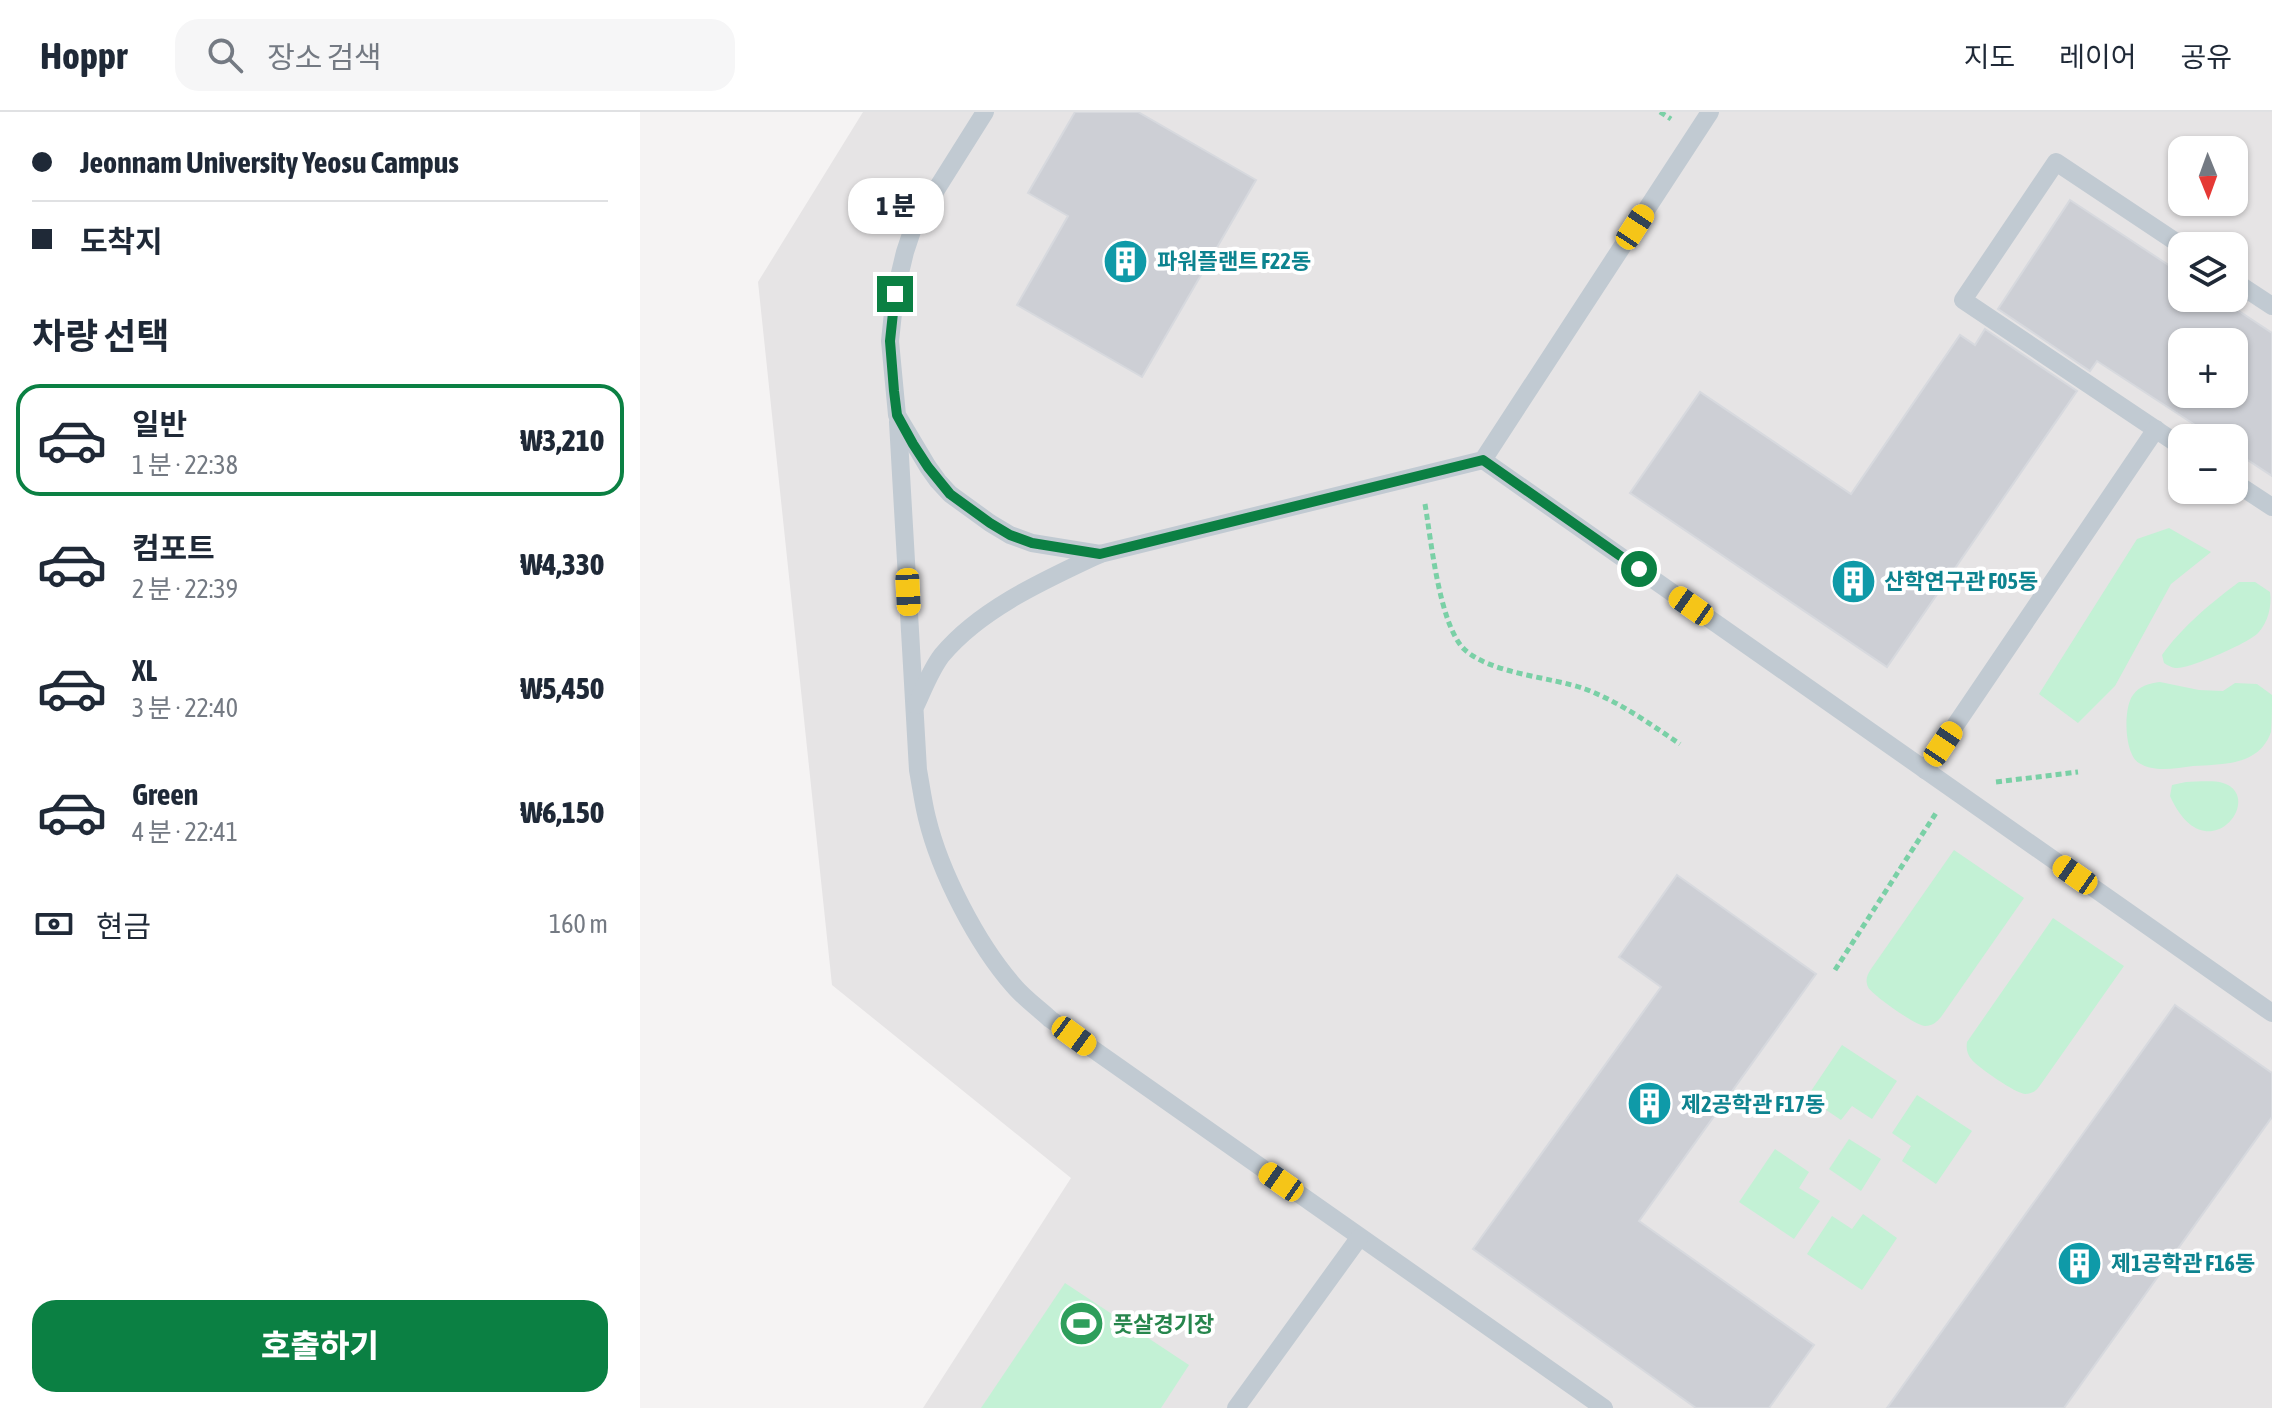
<!DOCTYPE html>
<html lang="ko">
<head>
<meta charset="utf-8">
<style>
	body { margin:0; font-family:"Asap Condensed","Noto Sans KR",sans-serif; background:#f6f6f7; color:#1f2937; height:100vh; display:flex; flex-direction:column; font-size:30px; white-space:nowrap }
	* { box-sizing:border-box; margin:0 }
	p { font-size:26px; color:#747a83 }
	.icon { flex:none; width:44px; height:44px; fill:none; stroke:currentColor; stroke-width:2; stroke-linecap:round; stroke-linejoin:round }
	.map { position:relative; flex:1; overflow:hidden }
	.side { display:flex; flex-direction:column; background:#fff; width:640px }
	.side>* { flex:none }
	.guide { display:grid; align-content:center; height:176px; padding:0 32px; background:#fff }
	.needle { width:52px; rotate:179deg }
	.fabs { position:absolute; left:1528px; top:24px; display:grid; gap:16px }
	.fabs a { display:grid; place-items:center; width:80px; height:80px; border-radius:16px; background:#fff; box-shadow:0 2px 6px #0004; font-size:40px }
	.end { position:absolute; width:36px; height:36px; margin:-18px; border:10px solid #0b8043; background:#fff; box-shadow:0 0 0 4px #fff }
	.from { border-radius:50% }
	.bubble { position:absolute; height:56px; border-radius:24px; background:#fff; box-shadow:0 2px 6px #0004; font-size:26px; font-weight:800; line-height:56px; text-align:center }
	.car { position:absolute; width:24px; height:48px; margin:-24px -12px; border-radius:10px; box-shadow:0 0 6px 2px #0007; background:linear-gradient(#f5c518 24%,#345 0 40%,#f5c518 0 76%,#345 0 86%,#f5c518 0) }
	.guide b { display:flex; align-items:center; gap:28px; height:76px; font-size:30px }
	.guide b+b { border-top:2px solid #e0e1e3 }
	.guide i { width:20px; height:20px; background:#1f2937 }
	ul { padding:0; list-style:none }
	li { display:flex; align-items:center; gap:24px; height:112px; margin:0 16px 12px; padding:0 16px; border:4px solid transparent; border-radius:24px }
	li div { flex:1 }
	li b { display:block; font-size:30px }
	li em { font-style:normal; font-weight:800 }
	li.selected { border-color:#0b8043 }
	li>.icon { width:72px; height:72px; stroke-width:1.5 }
	h2 { padding:0 32px; font-size:36px; line-height:96px }
	.pay { display:flex; align-items:center; gap:20px; height:88px; padding:0 32px; font-size:30px }
	.pay p { margin-inline-start:auto }
	.cta { display:flex; gap:16px; margin-top:auto; padding:16px 32px }
	.cta a { flex:1; height:92px; border-radius:24px; background:#0b8043; color:#fff; font-size:32px; font-weight:800; line-height:92px; text-align:center }
	header { display:flex; align-items:center; gap:48px; box-sizing:border-box; height:112px; padding:0 40px; background:#fff; border-bottom:2px solid #e0e1e3 }
	header strong { font-size:38px }
	nav { display:flex; gap:44px; margin-inline-start:auto; font-size:28px }
	.search { width:560px; height:72px; background:#f6f6f7; display:flex; align-items:center; gap:20px; box-sizing:border-box; padding:0 28px; border-radius:24px; color:#747a83; font-size:30px }
	main { display:flex; flex:1; min-height:0 }
	.map>svg:first-child { display:block }
</style>
</head>
<body>
<header>
<strong>Hoppr</strong>
<div class="search"><svg class="icon" aria-label="search" viewBox="0 0 24 24"><circle cx="10" cy="10" r="6"/><path d="M15 15l6 6"/></svg>장소 검색</div>
<nav><a>지도</a><a>레이어</a><a>공유</a></nav>
</header>
<main>
<section class="side">
<div class="guide">
<b><i class="from"></i>Jeonnam University Yeosu Campus</b>
<b><i></i>도착지</b>
</div>
<h2>차량 선택</h2>
<ul>
<li class="selected"><svg class="icon" aria-label="car" viewBox="0 0 24 24"><path d="M5 17H2v-5l4-1 3-4h7l3 4 3 1v5h-3M9 17h6M6 11h13"/><circle cx="7" cy="17" r="2"/><circle cx="17" cy="17" r="2"/></svg><div><b>일반</b><p>1 분 · 22:38</p></div><em>₩3,210</em></li>
<li><svg class="icon" aria-label="car" viewBox="0 0 24 24"><path d="M5 17H2v-5l4-1 3-4h7l3 4 3 1v5h-3M9 17h6M6 11h13"/><circle cx="7" cy="17" r="2"/><circle cx="17" cy="17" r="2"/></svg><div><b>컴포트</b><p>2 분 · 22:39</p></div><em>₩4,330</em></li>
<li><svg class="icon" aria-label="car" viewBox="0 0 24 24"><path d="M5 17H2v-5l4-1 3-4h7l3 4 3 1v5h-3M9 17h6M6 11h13"/><circle cx="7" cy="17" r="2"/><circle cx="17" cy="17" r="2"/></svg><div><b>XL</b><p>3 분 · 22:40</p></div><em>₩5,450</em></li>
<li><svg class="icon" aria-label="car" viewBox="0 0 24 24"><path d="M5 17H2v-5l4-1 3-4h7l3 4 3 1v5h-3M9 17h6M6 11h13"/><circle cx="7" cy="17" r="2"/><circle cx="17" cy="17" r="2"/></svg><div><b>Green</b><p>4 분 · 22:41</p></div><em>₩6,150</em></li>
</ul>
<div class="pay"><svg class="icon" aria-label="cash" viewBox="0 0 24 24"><path d="M3 7h18v10H3z"/><circle cx="12" cy="12" r="2"/></svg>현금<p>160 m</p></div>
<div class="cta"><a>호출하기</a></div>
</section>
<div class="map">
<svg width="1632" height="1296" viewBox="0 0 1632 1296">
	<rect width="100%" height="100%" fill="#f5f3f3"/>
	<!-- education -->
	<path fill="#e6e4e5" fill-rule="evenodd" d="M223,0H1632V1296H283L431,1066L192,873L118,170ZM1542,38H1594V90H1542ZM1542,134H1594V186H1542ZM1542,230H1594V282H1542ZM1542,326H1594V378H1542Z"/>
	<!-- green -->
	<g fill="#c3f1d5">
		<polygon points="1529,416 1571,440 1531,472 1475,574 1438,611 1399,582 1497,427"/>
		<path d="M1599,470H1615L1630,480C1632,494 1628,510 1618,521C1609,531 1547,558 1535,556C1533,556 1527,553 1524,551L1522,543C1541,516 1573,489 1599,470Z"/>
		<path d="M1520,570L1559,578L1583,579L1595,571L1617,572L1632,583C1632,594 1632,609 1631,620C1619,654 1583,652 1553,654C1536,656 1515,661 1499,651C1484,642 1483,596 1493,583C1499,574 1510,571 1520,570Z"/>
		<path d="M1546,670C1557,670 1573,668 1583,671C1627,685 1566,764 1530,684L1532,673Z"/>
		<path d="M1314,738L1384,786L1301,905C1297,910 1292,914 1285,914C1276,914 1232,883 1228,875C1225,868 1227,863 1231,857Z"/>
		<path d="M1413,806L1484,854L1401,972C1397,978 1393,982 1385,982C1375,981 1339,956 1332,948C1327,942 1326,937 1327,930Z"/>
		<polygon points="1202,933 1257,969 1232,1007 1212,994 1201,1008 1167,985"/>
		<polygon points="1277,983 1332,1019 1296,1072 1262,1049 1271,1034 1252,1021"/>
		<polygon points="1209,1027 1241,1047 1221,1079 1189,1057"/>
		<polygon points="1135,1037 1169,1060 1159,1076 1180,1089 1154,1127 1099,1090"/>
		<polygon points="1223,1102 1257,1126 1222,1178 1167,1142 1192,1104 1212,1117"/>
		<polygon points="425,1171 549,1253 521,1296 341,1296"/>
	</g>
	<!-- building -->
	<g fill="#cdcfd5" stroke="#d7d9de" stroke-width="2" fill-rule="evenodd">
		<polygon points="435,0 498,0 616,68 502,265 377,193 428,104 388,81"/>
		<path d="M1430,88L1542,162V186H1579L1632,221V364L1594,339V326H1575L1457,249L1450,259L1358,197ZM1542,230H1594V282H1542Z"/>
		<polygon points="1345,217 1437,279 1247,555 990,381 1060,280 1211,382 1320,223 1335,233"/>
		<polygon points="1037,763 1176,862 999,1109 1174,1233 1129,1296 1056,1296 833,1137 1021,875 979,845"/>
		<polygon points="1535,893 1632,961 1632,1005 1424,1296 1247,1296"/>
	</g>
	<g fill="none" stroke-linecap="round" stroke-linejoin="round">
		<!-- path -->
		<g stroke="#7ad0a6" stroke-width="5" stroke-dasharray="6 4" stroke-linecap="butt">
			<polyline points="1020,0 1031,7"/>
			<path d="M785,392C791,427 799,512 824,537C850,562 912,565 945,577C980,590 1010,612 1040,632"/>
			<polyline points="1356,670 1438,660"/>
			<polyline points="1195,858 1296,701"/>
		</g>
		<!-- lane -->
		<g stroke="#c1cad2" stroke-width="18">
			<polyline points="345,0 284,97 272,119 265,140 255,182 250,229 257,303 288,355 298,369 310,382 350,411 370,423 392,431 460,442 843,348 1070,0"/>
			<polyline points="1594,169 1632,194"/>
			<path d="M258,310L278,658C281,674 283,690 287,706C300,760 337,832 374,874C384,886 398,896 410,907L964,1296"/>
			<polyline points="1542,335 1323,188 1416,50 1542,134"/>
			<polyline points="843,348 1632,901"/>
			<polyline points="1594,370 1632,395"/>
			<path d="M276,593C284,576 291,557 302,543C341,496 407,467 460,442"/>
			<polyline points="1285,658 1516,317"/>
			<polyline points="596,1296 719,1126"/>
		</g>
	</g>
	<g fill="none" stroke-linecap="round" stroke-linejoin="round">
		<!-- route -->
		<polyline stroke="#0b8043" stroke-width="10" points="255,182 250,229 254,279 257,303 273,332 288,355 310,382 350,411 370,423 392,431 460,442 843,348 999,457"/>
	</g>
	<!-- icons -->
	<defs>
		<symbol id="building-disc" viewBox="-11 -11 22 22"><circle r="9.5" fill="#0f9aa8" stroke="#fff"/><path d="M-4-6H4V6H1V3H-1V6H-4ZM-2.5-4.3h1.7v1.8h-1.7ZM.8-4.3h1.7v1.8H.8ZM-2.5-1h1.7V.8h-1.7ZM.8-1h1.7V.8H.8Z" fill="#fff"/></symbol>
		<symbol id="stadium-disc" viewBox="-11 -11 22 22"><circle r="9.5" fill="#2e9e5b" stroke="#fff"/><path d="M0-5a6.5 5 0 1 0 0 10a6.5 5 0 1 0 0-10ZM-3.5-1.8h7v3.6h-7Z" fill="#fff"/></symbol>
	</defs>
	<g fill-rule="evenodd">
		<use href="#building-disc" x="460" y="124" width="51" height="51"/>
		<use href="#building-disc" x="1188" y="444" width="51" height="51"/>
		<use href="#building-disc" x="984" y="966" width="51" height="51"/>
		<use href="#building-disc" x="1414" y="1126" width="51" height="51"/>
		<use href="#stadium-disc" x="416" y="1186" width="51" height="51"/>
	</g>
	<g text-anchor="middle" dominant-baseline="central" stroke-width="8" stroke-linejoin="round" paint-order="stroke">
		<!-- culture labels -->
		<g font-size="22" font-weight="bold" fill="#0d838f" stroke="#fff" text-anchor="start">
			<text x="517" y="149">파워플랜트 F22동</text>
			<text x="1244" y="469">산학연구관 F05동</text>
			<text x="1041" y="992">제2공학관 F17동</text>
			<text x="1471" y="1151">제1공학관 F16동</text>
		</g>
		<!-- leisure labels -->
		<g font-size="22" font-weight="bold" fill="#27864d" stroke="#fff" text-anchor="start">
			<text x="473" y="1212">풋살경기장</text>
		</g>
	</g>
</svg>
<div class="fabs">
<a><svg class="needle" viewBox="-14 -14 28 28"><path d="M0-13l5 13h-10z" fill="#e53935"/><path d="M0 13l5-13h-10z" fill="#747a83"/></svg></a>
<a><svg class="icon" aria-label="layers" viewBox="0 0 24 24"><path d="M12 4l9 5-9 5-9-5zM3 14l9 5 9-5"/></svg></a>
<a>+</a>
<a>−</a>
</div>
<i class="end from" style="left:999px;top:457px"></i>
<i class="end" style="left:255px;top:182px"></i>
<div class="bubble" style="left:208px;top:66px;width:96px">1 분</div>
<i class="car" style="left:995px;top:115px;rotate:33deg"></i>
<i class="car" style="left:268px;top:480px;rotate:177deg"></i>
<i class="car" style="left:1051px;top:494px;rotate:305deg"></i>
<i class="car" style="left:1303px;top:632px;rotate:34deg"></i>
<i class="car" style="left:1435px;top:763px;rotate:305deg"></i>
<i class="car" style="left:434px;top:924px;rotate:126deg"></i>
<i class="car" style="left:641px;top:1070px;rotate:305deg"></i>
</div>
</main>
</body>
</html>
